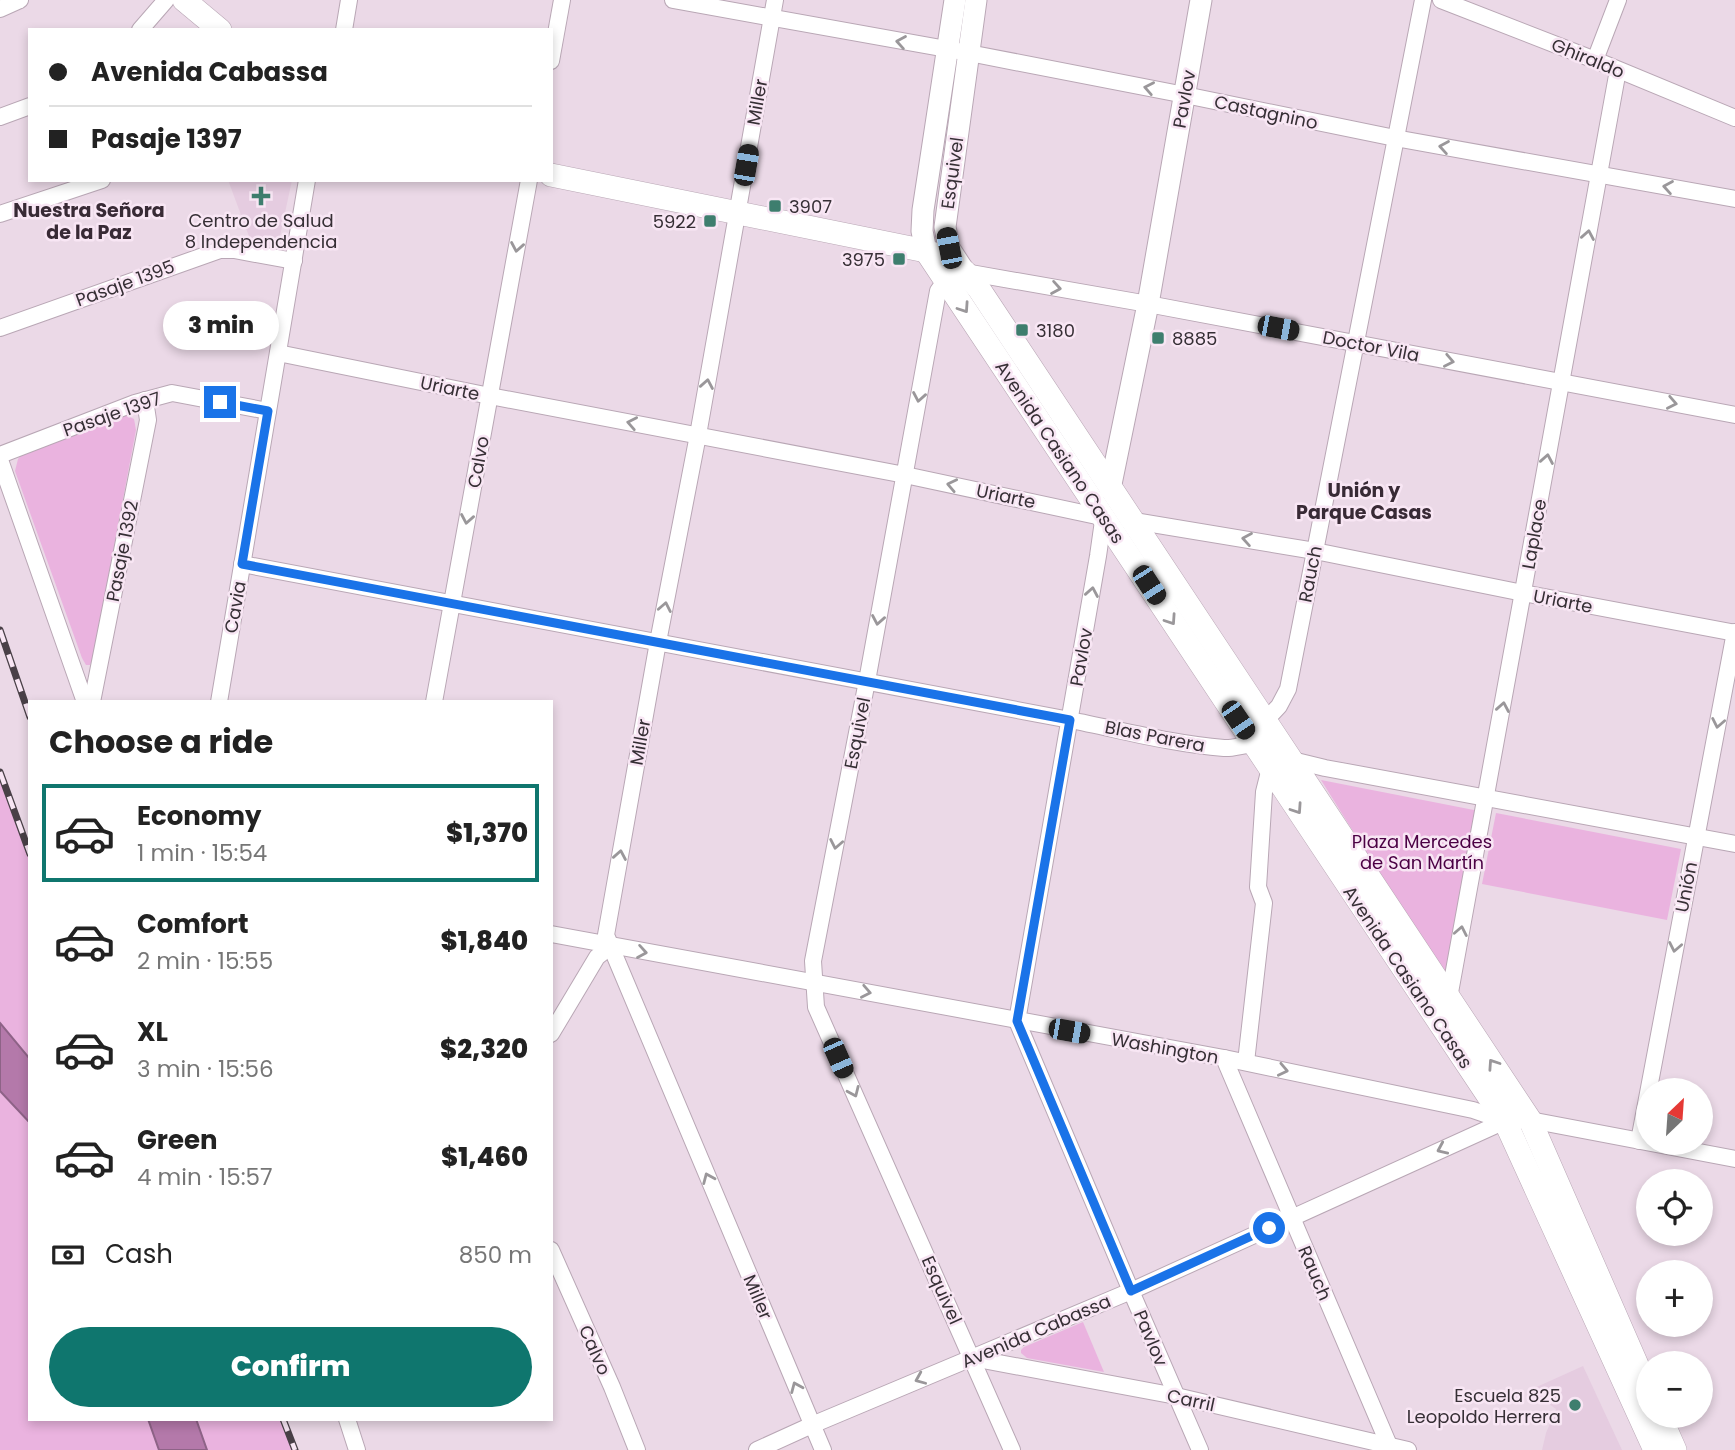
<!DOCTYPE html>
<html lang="en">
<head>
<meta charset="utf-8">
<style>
	body { margin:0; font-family:Poppins,sans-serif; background:#f2f2f2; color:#222; height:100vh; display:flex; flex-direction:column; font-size:26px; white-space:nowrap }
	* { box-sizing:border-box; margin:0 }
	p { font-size:23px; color:#767676 }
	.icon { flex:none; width:38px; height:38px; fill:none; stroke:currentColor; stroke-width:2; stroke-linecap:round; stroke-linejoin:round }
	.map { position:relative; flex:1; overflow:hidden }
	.sheet { position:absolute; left:28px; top:700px; width:525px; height:721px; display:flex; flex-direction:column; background:#fff; border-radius:0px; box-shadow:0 4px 10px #0003 }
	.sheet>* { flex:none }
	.top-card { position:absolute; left:28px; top:28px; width:525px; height:154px; border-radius:0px; box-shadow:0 4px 10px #0003; display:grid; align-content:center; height:154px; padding:0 21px; background:#fff }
	.needle { width:46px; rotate:25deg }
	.buttons { position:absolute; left:1636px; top:1078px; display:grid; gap:14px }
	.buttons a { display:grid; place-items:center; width:77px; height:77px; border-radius:50%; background:#fff; box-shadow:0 4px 10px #0003; font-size:35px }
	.end { position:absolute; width:32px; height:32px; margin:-16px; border:9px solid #1a73e8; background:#fff; box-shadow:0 0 0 4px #fff }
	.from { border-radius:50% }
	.bubble { position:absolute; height:49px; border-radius:24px; background:#fff; box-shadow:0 4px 10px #0003; font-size:23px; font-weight:800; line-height:49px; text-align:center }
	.car { position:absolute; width:21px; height:42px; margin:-21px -10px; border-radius:9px; box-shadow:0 0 5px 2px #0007; background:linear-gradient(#222 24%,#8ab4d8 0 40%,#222 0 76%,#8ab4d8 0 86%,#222 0) }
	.top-card b { display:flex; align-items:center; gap:24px; height:66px; font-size:26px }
	.top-card b+b { border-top:2px solid #e0e0e0 }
	.top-card i { width:18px; height:18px; background:#222 }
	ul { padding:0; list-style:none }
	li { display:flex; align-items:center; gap:21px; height:98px; margin:0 14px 10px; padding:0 7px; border:4px solid transparent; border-radius:0px }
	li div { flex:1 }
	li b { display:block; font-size:26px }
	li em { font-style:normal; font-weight:800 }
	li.current { border-color:#0f766e }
	li>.icon { width:63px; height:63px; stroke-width:1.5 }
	h2 { padding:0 21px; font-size:32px; line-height:84px }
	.pay { display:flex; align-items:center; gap:18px; height:77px; padding:0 21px; font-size:26px }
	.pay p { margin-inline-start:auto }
	.button { display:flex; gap:14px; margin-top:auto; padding:14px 21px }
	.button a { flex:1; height:80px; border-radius:42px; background:#0f766e; color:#fff; font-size:28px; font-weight:800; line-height:80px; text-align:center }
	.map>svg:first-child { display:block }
</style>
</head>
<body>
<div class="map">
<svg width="1735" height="1450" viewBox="0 0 1735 1450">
	<rect width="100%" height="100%" fill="#ebd9e7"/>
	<!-- built -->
	<g fill="#e5cce0">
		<polygon points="228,180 292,180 280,236 273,242 250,239"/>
		<polygon points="1583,1366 1622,1450 1542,1450 1546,1433 1556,1409 1530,1390"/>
	</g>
	<!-- green -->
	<g fill="#eab3df">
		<polygon points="123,414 134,419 136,430 93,658 90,665 86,665 82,658 15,471 18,459 26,449"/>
		<polygon points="0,772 30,854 30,1419 283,1419 295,1450 0,1450"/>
		<polygon points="1321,780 1479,811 1446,980"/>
		<polygon points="1496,813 1681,849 1667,920 1482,884"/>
		<polygon points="1083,1322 1104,1372 1027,1358 1021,1353 1021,1350 1024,1347"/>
	</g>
	<!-- water -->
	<g fill="#b479aa" stroke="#8e6387" stroke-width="2">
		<polygon points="0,1023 30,1059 30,1123 0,1091"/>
		<polygon points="148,1419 196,1419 207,1450 159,1450"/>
	</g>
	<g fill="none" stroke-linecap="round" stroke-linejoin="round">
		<defs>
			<g id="minor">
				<polyline points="673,0 969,53 1185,95 1395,138 1735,199"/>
				<polyline points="775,0 698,435 658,642 606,935 823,1450"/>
				<polyline points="1441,0 1595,60 1735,118"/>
				<polyline points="0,9 20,0"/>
				<polyline points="140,30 166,0"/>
				<polyline points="344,30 349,0"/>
				<polyline points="1595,60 1618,0"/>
				<polyline points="551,61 562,0"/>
				<polyline points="0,117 30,106"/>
				<polyline points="0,214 102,180"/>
				<polyline points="0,328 220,250 234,250 294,261"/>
				<polyline points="278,353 490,396 905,475 1106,518"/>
				<polyline points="0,455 135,403 172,393 268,411"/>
				<polyline points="0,460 85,702"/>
				<polyline points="1104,514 1098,556 1017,1021 1131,1291 1200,1450"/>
				<polyline points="1128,520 1315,551 1523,593 1735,633"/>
				<path d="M242,564L1070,720C1121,730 1172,744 1224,748C1237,749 1249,741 1261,747"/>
				<polyline points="92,702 148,420 145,400"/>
				<polyline points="219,702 307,180"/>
				<polyline points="434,702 529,180"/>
				<polyline points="1266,729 1265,721 1279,706 1288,689 1423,0"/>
				<polyline points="1288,759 1325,768 1735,844"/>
				<polyline points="551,934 1224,1058 1473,1110 1505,1121 1530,1120 1735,1159"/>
				<polyline points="1449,998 1618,70"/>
				<polyline points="551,1034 597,957 611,946"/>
				<polyline points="1224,1058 1391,1450"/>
				<polyline points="1246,1062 1264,903 1258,887 1264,792 1270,768 1269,762"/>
				<polyline points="1639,1141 1735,632"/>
				<polyline points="551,1250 612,1387 637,1450"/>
				<polyline points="972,1358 1176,1396 1408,1450"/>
				<polyline points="347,1419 357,1450"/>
				<polyline points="757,1450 812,1425 1131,1291 1505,1121"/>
				<polyline points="1012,1450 816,1007 813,961 867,681 938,291 946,280 965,272 1148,304 1735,415"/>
			</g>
			<g id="tertiary">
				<polyline points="926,251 922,231 923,210 955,0"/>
				<polyline points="964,271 949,248 945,227 976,0"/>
				<polyline points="1110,489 1148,304 1201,0"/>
			</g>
			<g id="secondary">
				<polyline points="184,0 220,30"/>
				<polyline points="551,175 926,251 950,260 965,272 979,289 1530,1120 1648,1390"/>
				<polyline points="926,251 1505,1121 1655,1450"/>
				<polyline points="1660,1416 1675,1450"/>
			</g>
		</defs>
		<!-- minor casing -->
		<use href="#minor" stroke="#b9a7b5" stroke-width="18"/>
		<!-- tertiary casing -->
		<use href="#tertiary" stroke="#b9a7b5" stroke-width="23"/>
		<!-- secondary casing -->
		<use href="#secondary" stroke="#b9a7b5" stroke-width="24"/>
		<!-- minor -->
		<use href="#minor" stroke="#fff" stroke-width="16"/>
		<!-- tertiary -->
		<use href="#tertiary" stroke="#fff" stroke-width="21"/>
		<!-- secondary -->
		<use href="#secondary" stroke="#fff" stroke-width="23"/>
		<defs>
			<g id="rail">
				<polyline points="0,630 30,717"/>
				<polyline points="0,772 30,854"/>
				<polyline points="283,1419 295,1450"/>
			</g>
		</defs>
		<!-- rail casing -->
		<use href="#rail" stroke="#494047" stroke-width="7"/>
		<!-- rail -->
		<use href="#rail" stroke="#f8e6f4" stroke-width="4.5" stroke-dasharray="13" stroke-linecap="butt"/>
	</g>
	<!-- one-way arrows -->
	<defs><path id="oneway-chevron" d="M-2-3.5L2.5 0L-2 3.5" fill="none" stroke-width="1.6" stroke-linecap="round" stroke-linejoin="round" transform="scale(1.75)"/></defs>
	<g stroke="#9a979a">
		<use href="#oneway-chevron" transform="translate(901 42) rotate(-170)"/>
		<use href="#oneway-chevron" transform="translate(1149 88) rotate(-169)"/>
		<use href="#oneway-chevron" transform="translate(1444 147) rotate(-170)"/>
		<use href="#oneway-chevron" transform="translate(1668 187) rotate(-170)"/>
		<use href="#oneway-chevron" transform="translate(1588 235) rotate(-80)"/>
		<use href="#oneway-chevron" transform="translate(517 247) rotate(100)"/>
		<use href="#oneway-chevron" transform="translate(1056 288) rotate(10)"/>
		<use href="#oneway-chevron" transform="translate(964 308) rotate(56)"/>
		<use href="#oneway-chevron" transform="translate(1449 361) rotate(11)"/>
		<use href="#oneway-chevron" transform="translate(707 384) rotate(-80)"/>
		<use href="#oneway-chevron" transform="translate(919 397) rotate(100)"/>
		<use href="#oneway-chevron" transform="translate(1672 403) rotate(11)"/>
		<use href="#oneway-chevron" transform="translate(632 423) rotate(-169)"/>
		<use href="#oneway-chevron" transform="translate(1547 459) rotate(-80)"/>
		<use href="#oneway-chevron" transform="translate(952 485) rotate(-168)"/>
		<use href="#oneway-chevron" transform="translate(467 519) rotate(100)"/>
		<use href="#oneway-chevron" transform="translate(1247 539) rotate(-170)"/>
		<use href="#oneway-chevron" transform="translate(1092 592) rotate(-80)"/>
		<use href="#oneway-chevron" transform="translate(665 607) rotate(-79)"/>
		<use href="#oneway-chevron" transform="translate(878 620) rotate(100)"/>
		<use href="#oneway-chevron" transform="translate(1171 620) rotate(56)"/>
		<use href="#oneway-chevron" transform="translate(1503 707) rotate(-80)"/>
		<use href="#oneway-chevron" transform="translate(1718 723) rotate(101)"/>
		<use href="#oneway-chevron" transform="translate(1297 809) rotate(56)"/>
		<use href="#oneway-chevron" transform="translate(836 844) rotate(101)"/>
		<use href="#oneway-chevron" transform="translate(620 855) rotate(-80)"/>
		<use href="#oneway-chevron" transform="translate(1461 931) rotate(-79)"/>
		<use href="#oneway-chevron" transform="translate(1675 947) rotate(101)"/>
		<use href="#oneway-chevron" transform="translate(642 952) rotate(10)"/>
		<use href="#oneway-chevron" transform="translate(866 992) rotate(11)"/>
		<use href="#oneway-chevron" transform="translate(1493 1064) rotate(-124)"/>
		<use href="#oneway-chevron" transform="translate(1283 1070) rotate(12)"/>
		<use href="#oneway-chevron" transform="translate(854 1092) rotate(66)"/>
		<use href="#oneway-chevron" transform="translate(1442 1149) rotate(156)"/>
		<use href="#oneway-chevron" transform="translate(708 1178) rotate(-113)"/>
		<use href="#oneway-chevron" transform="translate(920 1379) rotate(157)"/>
		<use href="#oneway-chevron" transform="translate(796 1387) rotate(-113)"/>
	</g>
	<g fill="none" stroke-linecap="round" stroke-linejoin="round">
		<!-- route -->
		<polyline stroke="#1a73e8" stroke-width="9" points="220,402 268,411 242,564 1070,720 1017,1021 1131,1291 1269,1228"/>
	</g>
	<!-- markers -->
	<g fill="#3e7e6e" stroke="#f8e6f4" stroke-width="2.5">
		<path d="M257.5 185.5h7v7h7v7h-7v7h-7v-7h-7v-7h7z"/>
		<rect x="768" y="199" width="14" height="14" rx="3.5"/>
		<rect x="703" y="214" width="14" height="14" rx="3.5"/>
		<rect x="892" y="252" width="14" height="14" rx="3.5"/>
		<rect x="1015" y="323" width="14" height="14" rx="3.5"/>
		<rect x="1151" y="331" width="14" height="14" rx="3.5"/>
		<circle cx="1575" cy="1405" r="7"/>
	</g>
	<g text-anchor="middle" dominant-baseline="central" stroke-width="5" stroke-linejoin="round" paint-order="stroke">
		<!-- street labels -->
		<g font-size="18" fill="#362f35" stroke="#f8e6f4">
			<text transform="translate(1588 58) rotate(22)">Ghiraldo</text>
			<text transform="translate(1184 99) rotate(-80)">Pavlov</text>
			<text transform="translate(757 102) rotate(-80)">Miller</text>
			<text transform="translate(1266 112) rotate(12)">Castagnino</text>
			<text transform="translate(952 173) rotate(-82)">Esquivel</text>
			<text transform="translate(125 283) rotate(-20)">Pasaje 1395</text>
			<text transform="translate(1371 346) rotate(11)">Doctor Vila</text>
			<text transform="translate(450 388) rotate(12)">Uriarte</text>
			<text transform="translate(112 414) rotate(-19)">Pasaje 1397</text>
			<text transform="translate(1060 452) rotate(56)">Avenida Casiano Casas</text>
			<text transform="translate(478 462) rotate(-80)">Calvo</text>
			<text transform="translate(1006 496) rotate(12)">Uriarte</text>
			<text transform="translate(1534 534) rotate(-80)">Laplace</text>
			<text transform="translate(122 551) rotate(-79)">Pasaje 1392</text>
			<text transform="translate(1310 574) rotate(-79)">Rauch</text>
			<text transform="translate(1563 601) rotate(11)">Uriarte</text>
			<text transform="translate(235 607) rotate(-80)">Cavia</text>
			<text transform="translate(1081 657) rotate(-80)">Pavlov</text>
			<text transform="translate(857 733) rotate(-79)">Esquivel</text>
			<text transform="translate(1155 736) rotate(11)">Blas Parera</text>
			<text transform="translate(640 742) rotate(-80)">Miller</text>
			<text transform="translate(1686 887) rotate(-79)">Unión</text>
			<text transform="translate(1408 977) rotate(56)">Avenida Casiano Casas</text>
			<text transform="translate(1165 1048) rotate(10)">Washington</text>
			<text transform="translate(1315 1273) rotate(67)">Rauch</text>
			<text transform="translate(942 1290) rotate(66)">Esquivel</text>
			<text transform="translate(758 1297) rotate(67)">Miller</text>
			<text transform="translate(1036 1331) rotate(-23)">Avenida Cabassa</text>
			<text transform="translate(1151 1338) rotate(67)">Pavlov</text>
			<text transform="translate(595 1350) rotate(66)">Calvo</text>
			<text transform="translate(1191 1400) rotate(12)">Carril</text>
		</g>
		<!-- poi labels -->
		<g font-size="18" fill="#362f35" stroke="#f8e6f4" text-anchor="start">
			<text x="789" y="206">3907</text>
			<text x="261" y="220" text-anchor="middle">Centro de Salud<tspan x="261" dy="21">8 Independencia</tspan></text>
			<text x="696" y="221" text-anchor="end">5922</text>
			<text x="885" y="259" text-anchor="end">3975</text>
			<text x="1036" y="330">3180</text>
			<text x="1172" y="338">8885</text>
			<text x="1561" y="1395" text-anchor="end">Escuela 825<tspan x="1561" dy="21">Leopoldo Herrera</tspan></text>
		</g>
		<!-- park labels -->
		<g font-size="18" fill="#4b0044" stroke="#f8e6f4">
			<text x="1422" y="841">Plaza Mercedes<tspan x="1422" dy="21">de San Martín</tspan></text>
		</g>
		<!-- neighbourhood labels -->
		<g font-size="19" font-weight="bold" fill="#382a35" stroke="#f8e6f4">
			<text x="89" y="210">Nuestra Señora<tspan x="89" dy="22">de la Paz</tspan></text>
			<text x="1364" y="490">Unión y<tspan x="1364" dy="22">Parque Casas</tspan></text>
		</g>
	</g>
</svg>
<div class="buttons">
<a><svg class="needle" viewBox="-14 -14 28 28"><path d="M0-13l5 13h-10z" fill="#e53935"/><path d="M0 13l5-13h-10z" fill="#767676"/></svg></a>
<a><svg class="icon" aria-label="locate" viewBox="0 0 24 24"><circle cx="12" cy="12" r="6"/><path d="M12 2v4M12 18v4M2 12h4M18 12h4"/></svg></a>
<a>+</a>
<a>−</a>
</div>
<i class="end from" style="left:1269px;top:1228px"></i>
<i class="end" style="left:220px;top:402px"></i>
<div class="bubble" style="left:163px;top:301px;width:116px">3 min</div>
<i class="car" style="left:746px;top:165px;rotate:10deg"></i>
<i class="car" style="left:949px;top:248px;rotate:349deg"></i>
<i class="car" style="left:1278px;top:328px;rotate:101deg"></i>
<i class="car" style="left:1149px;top:585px;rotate:147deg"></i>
<i class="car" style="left:1238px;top:720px;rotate:146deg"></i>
<i class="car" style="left:1069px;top:1031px;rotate:100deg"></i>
<i class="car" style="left:838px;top:1058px;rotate:156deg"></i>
<div class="top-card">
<b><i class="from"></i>Avenida Cabassa</b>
<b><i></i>Pasaje 1397</b>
</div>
<section class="sheet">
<h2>Choose a ride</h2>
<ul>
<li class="current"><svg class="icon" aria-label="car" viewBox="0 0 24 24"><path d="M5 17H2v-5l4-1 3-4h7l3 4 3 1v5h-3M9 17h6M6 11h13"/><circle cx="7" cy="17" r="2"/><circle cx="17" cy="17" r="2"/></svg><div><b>Economy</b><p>1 min · 15:54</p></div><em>$1,370</em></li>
<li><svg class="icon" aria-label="car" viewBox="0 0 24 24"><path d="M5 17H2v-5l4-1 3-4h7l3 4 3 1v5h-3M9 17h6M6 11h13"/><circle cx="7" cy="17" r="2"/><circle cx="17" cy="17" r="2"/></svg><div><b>Comfort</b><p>2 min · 15:55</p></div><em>$1,840</em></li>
<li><svg class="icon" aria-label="car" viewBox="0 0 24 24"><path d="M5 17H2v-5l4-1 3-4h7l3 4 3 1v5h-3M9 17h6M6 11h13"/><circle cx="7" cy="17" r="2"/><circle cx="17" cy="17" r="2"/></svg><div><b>XL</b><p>3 min · 15:56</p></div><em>$2,320</em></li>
<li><svg class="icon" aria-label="car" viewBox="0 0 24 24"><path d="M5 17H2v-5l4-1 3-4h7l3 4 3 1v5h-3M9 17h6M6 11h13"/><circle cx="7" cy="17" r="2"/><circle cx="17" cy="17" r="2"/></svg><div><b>Green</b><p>4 min · 15:57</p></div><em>$1,460</em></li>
</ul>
<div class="pay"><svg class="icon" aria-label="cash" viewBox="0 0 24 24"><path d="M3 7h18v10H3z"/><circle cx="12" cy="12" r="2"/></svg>Cash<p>850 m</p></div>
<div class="button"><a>Confirm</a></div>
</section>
</div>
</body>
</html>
